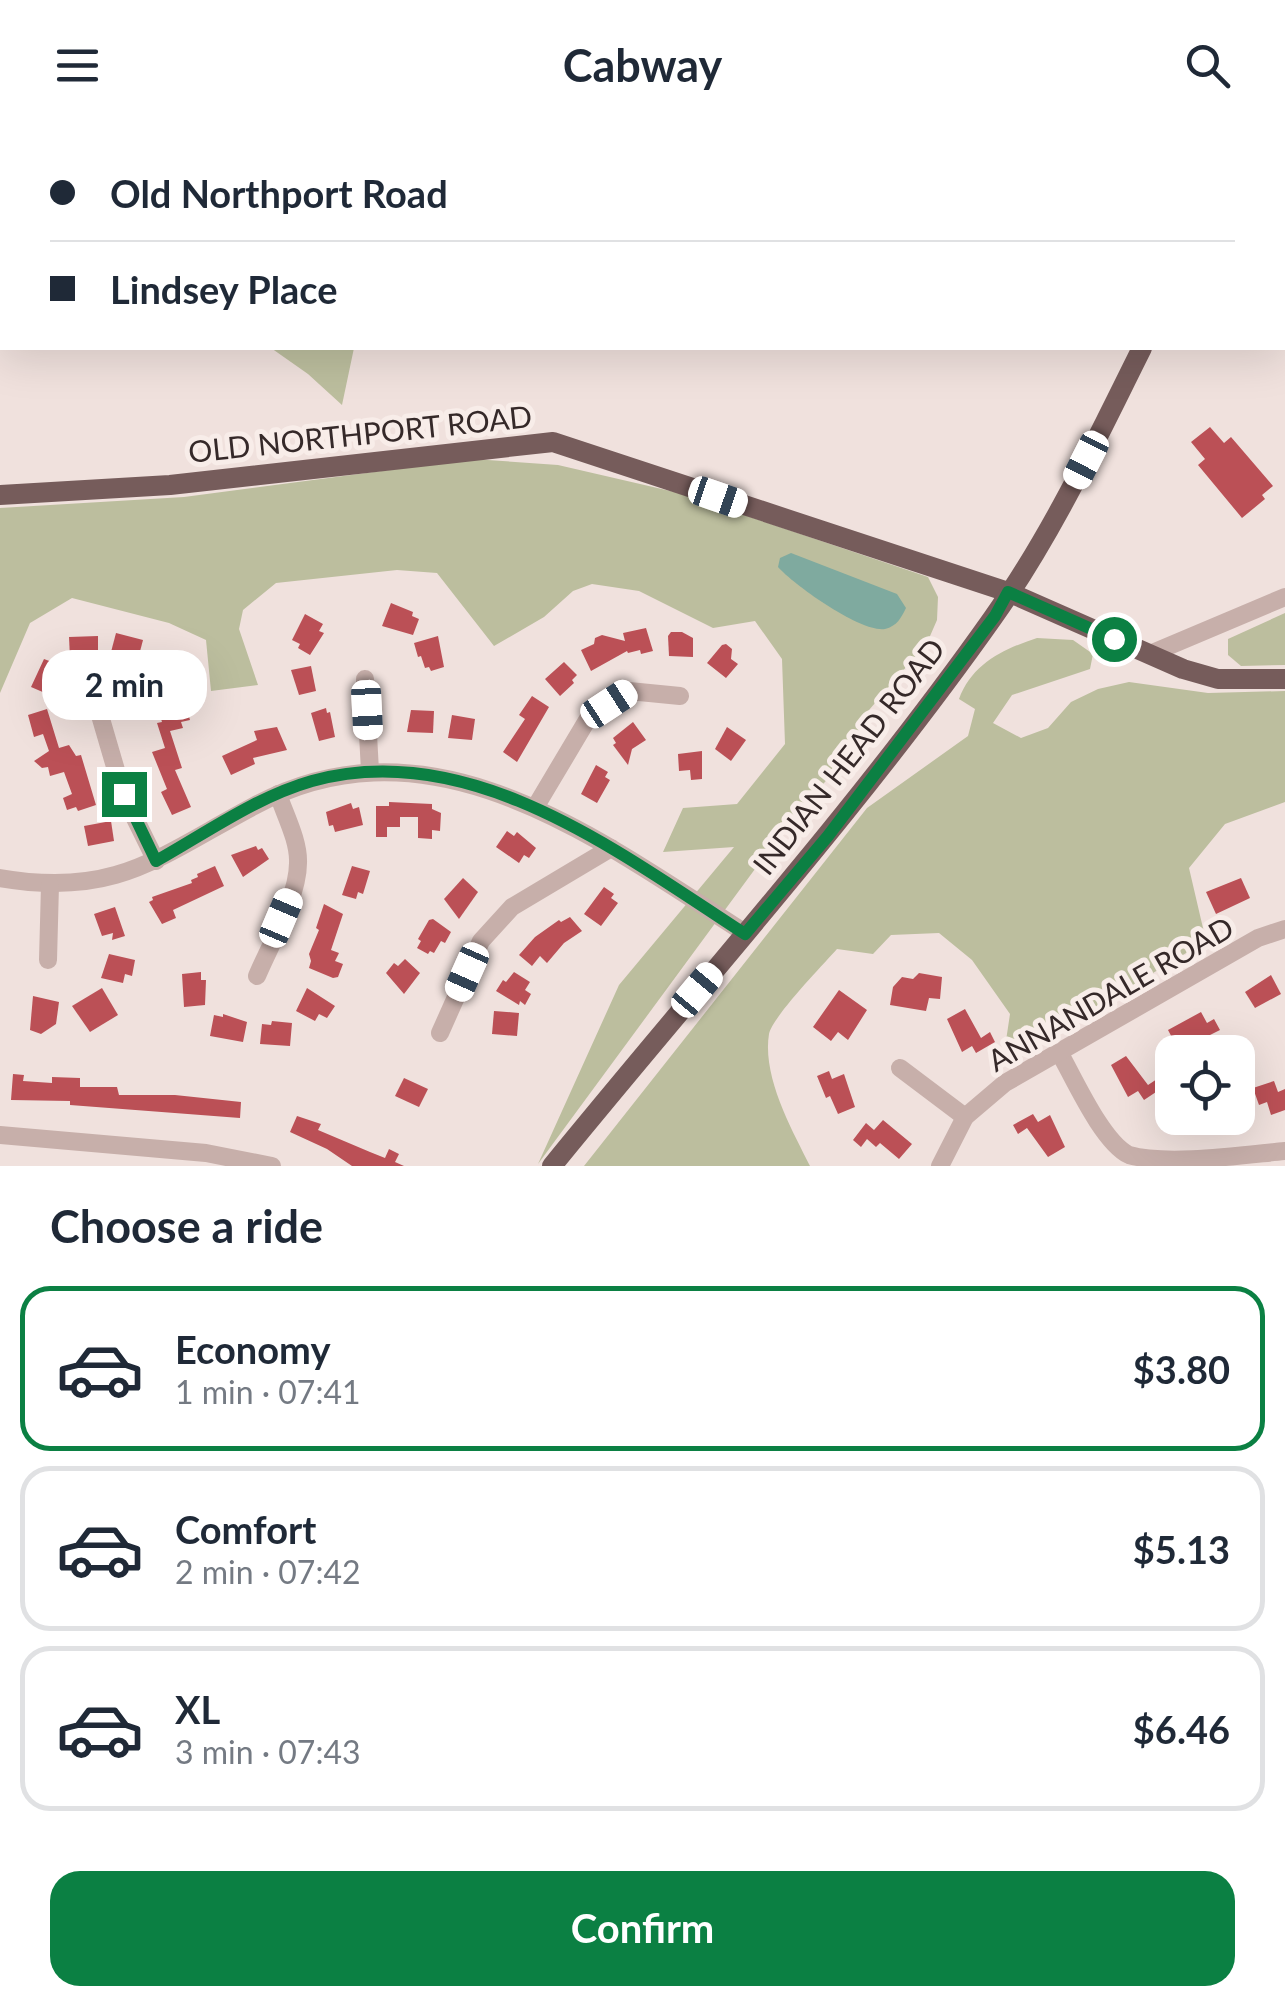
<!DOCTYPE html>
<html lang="en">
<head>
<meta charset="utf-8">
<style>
	body { margin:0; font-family:Lato,sans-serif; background:#f6f6f7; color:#1f2937; height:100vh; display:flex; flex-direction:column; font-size:38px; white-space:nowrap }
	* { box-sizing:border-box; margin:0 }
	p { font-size:32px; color:#747a83 }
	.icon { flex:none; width:55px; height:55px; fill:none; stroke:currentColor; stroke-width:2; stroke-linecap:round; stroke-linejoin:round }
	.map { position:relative; height:1036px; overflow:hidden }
	.sheet { display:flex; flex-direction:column; background:#fff; flex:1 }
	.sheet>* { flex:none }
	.hud { position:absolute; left:0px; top:0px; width:1285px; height:220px; box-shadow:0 10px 40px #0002; display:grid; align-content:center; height:220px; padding:0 50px; background:#fff }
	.fabs { position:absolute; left:1155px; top:905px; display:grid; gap:20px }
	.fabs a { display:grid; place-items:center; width:100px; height:100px; border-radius:20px; background:#fff; box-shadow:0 10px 40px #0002; font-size:50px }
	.end { position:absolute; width:45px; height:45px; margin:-22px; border:12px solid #0b8043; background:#fff; box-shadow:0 0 0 5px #fff }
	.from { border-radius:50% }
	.bubble { position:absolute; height:70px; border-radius:30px; background:#fff; box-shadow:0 10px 40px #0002; font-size:32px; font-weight:700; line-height:70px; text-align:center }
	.car { position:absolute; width:30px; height:60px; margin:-30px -15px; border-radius:12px; box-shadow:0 0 8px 2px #0007; background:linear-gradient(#fff 24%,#345 0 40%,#fff 0 76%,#345 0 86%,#fff 0) }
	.hud b { display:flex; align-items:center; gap:35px; height:95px; font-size:38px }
	.hud b+b { border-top:2px solid #e0e1e3 }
	.hud i { width:25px; height:25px; background:#1f2937 }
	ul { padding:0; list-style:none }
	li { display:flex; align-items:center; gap:30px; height:165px; margin:0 20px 15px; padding:0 30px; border:5px solid #e0e1e3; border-radius:30px }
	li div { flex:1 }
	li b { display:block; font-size:38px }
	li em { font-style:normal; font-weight:700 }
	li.selected { border-color:#0b8043 }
	li>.icon { width:90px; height:90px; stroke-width:1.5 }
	h2 { padding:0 50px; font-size:45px; line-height:120px }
	.action { display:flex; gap:20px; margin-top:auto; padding:20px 50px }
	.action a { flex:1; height:115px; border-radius:30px; background:#0b8043; color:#fff; font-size:40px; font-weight:700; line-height:115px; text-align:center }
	header { display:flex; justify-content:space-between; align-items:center; height:130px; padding:0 50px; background:#fff; font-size:45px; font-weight:700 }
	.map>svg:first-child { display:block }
</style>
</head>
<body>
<header><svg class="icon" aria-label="menu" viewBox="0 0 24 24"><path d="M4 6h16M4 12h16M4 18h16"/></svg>Cabway<svg class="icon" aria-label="search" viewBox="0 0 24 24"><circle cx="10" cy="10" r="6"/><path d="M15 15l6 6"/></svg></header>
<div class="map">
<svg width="1285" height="1036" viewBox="0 0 1285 1036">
	<rect width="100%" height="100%" fill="#f0e1dd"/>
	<!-- green -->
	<g fill="#bcbe9e">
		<polygon points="271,218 354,218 342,275 308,244"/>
		<polygon points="473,329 558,335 679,363 928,447 938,467 937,490 927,513 869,580 842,632 783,701 538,1034 619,855 734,717 663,722 683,678 737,674 785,614 782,529 755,491 713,498 639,461 592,454 573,461 544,487 494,516 437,443 397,440 276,453 243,480 239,499 258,555 211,561 206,510 169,493 72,468 30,493 0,563 0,378 184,367"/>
		<polygon points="1285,483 1285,535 1241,536 1228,525 1228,509"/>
		<path d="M1037,508L1073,510L1093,524L1090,539L1012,565L993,593L1021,608L1048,598L1071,572L1098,559L1129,552L1208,563L1285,561V672L1225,694L1189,738L1206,811L1090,881L1051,895L1004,924L1010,884L972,830L939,803L891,805L873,824L837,819C822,836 773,886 769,904C762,947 792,1000 810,1036H584L867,678L968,606L975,579L959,569C972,534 1003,519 1037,508Z"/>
	</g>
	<!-- water -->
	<path fill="#7faa9f" d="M791,423L897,464L906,478C901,488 897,496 885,499C861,503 794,455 778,437L780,428Z"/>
	<!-- building -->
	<g fill="#bb5056">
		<polygon points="1210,297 1224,313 1231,307 1273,356 1262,365 1265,369 1242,388 1198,335 1205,329 1191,312"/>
		<polygon points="391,473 413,482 412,486 419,489 413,505 382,496"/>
		<polygon points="305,484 323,494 319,501 324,503 310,525 298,518 300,514 292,510"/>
		<polygon points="646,498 653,521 641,524 640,520 628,523 627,521 591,541 581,520 594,514 595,508 602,505 625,511 623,503"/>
		<polygon points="671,502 682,502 693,508 693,527 669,526 668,506"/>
		<polygon points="116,503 143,510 138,529 111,522"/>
		<polygon points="98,506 98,529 70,528 69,507"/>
		<polygon points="438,506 444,537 431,541 429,537 425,538 421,526 418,527 414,513"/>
		<polygon points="726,514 732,519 731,529 738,534 726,548 707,533 722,515"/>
		<polygon points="44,529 60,535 54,555 50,553 45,563 31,557"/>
		<polygon points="170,531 173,540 178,538 186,558 171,556 180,582 187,580 190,590 181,592 183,598 170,601 182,638 175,640 191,677 172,685 161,662 167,659 152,622 165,618 157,593 162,592 158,579 165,577 149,538"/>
		<polygon points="564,532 577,545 572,550 574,553 560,566 545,549"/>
		<polygon points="311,536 316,561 299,565 291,540"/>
		<polygon points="532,566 549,577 517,632 503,622 525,589 519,585"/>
		<polygon points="326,578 327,583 330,582 335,607 319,611 311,583"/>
		<polygon points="47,579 59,618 69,615 76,626 81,625 96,675 78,681 76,677 67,680 63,668 72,664 64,642 50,646 48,637 42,638 34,631 49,621 43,604 34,607 28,585"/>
		<polygon points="411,580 434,581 433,603 407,602"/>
		<polygon points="452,585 475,589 472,610 448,608"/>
		<polygon points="633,592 646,610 632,619 628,635 613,615 616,613 613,608"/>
		<polygon points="277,597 287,620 253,628 255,634 231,645 222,626 257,610 254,601"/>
		<polygon points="727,597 746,610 731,631 715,619"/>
		<polygon points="702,621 702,649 691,650 690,640 679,641 678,624"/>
		<polygon points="596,635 608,642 605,647 610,650 597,673 581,664"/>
		<polygon points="389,672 432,674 432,679 441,683 440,701 432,700 432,709 418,708 418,687 400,687 400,697 387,697 387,707 376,707 376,676 389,676"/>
		<polygon points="351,673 353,679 359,677 363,695 335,702 333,695 329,696 326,682"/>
		<polygon points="111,691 114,711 88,716 84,696"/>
		<polygon points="507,701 514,706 517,702 536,718 529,728 524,725 519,733 496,717"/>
		<polygon points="256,716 258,720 262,718 269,729 243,747 231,725"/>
		<polygon points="215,736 224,756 173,780 176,788 162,794 149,772 153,770 152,767 192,753 191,750 198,747 197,744"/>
		<polygon points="352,736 370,741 363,764 358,762 356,769 342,765"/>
		<polygon points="463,748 478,762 459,789 444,769"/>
		<polygon points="1241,748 1250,768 1216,784 1206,762"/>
		<polygon points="604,757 614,764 611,768 618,773 601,796 584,784"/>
		<polygon points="324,774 343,784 331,820 339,823 335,831 343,834 338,847 333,848 309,838 311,831 309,824 319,800 316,798"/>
		<polygon points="115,777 125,806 112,810 113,803 102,806 94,784"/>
		<polygon points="570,787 582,801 564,813 547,833 540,826 532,836 519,825 535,807 559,790 561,792"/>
		<polygon points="433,789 451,802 445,813 441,811 434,823 430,821 428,824 417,818 421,811 418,809 429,790"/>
		<polygon points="109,824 135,830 132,846 125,844 123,853 101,848"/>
		<polygon points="405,829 420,843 404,864 386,843 394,833 398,836"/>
		<polygon points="201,842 201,850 206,850 205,875 184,877 182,844"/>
		<polygon points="514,842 530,852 525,860 531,864 525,875 520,871 519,875 496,861 503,850 506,852"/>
		<polygon points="919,843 942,847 940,869 929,868 926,881 890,875 893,857 902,847 913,849"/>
		<polygon points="1271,845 1281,864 1255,878 1245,862"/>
		<polygon points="102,858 118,885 90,902 72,876"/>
		<polygon points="307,858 335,876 327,888 319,884 315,891 296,881"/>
		<polygon points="839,860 867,880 848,910 838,902 831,911 813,897"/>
		<polygon points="33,866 59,872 56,894 41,904 30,900"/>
		<polygon points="965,879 981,908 990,902 995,912 976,923 972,916 962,922 947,889"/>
		<polygon points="494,881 519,883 517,906 492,904"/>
		<polygon points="1201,882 1207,893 1214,889 1220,900 1202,909 1200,905 1177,917 1168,900"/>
		<polygon points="223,884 247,892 243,912 210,906 214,885 223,887"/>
		<polygon points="272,891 292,893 290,916 260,914 262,894 271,895"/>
		<polygon points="1126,926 1148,955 1157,949 1162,958 1144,970 1138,961 1128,967 1111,935"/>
		<polygon points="829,941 832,949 844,944 855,977 838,984 830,966 826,968 817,946"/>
		<polygon points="13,944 24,945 23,951 52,953 52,947 80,948 80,957 117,957 119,965 175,965 241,972 240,988 70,975 70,971 11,970"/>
		<polygon points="404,948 428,959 419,977 395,966"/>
		<polygon points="1274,951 1278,962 1285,959 1285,980 1271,985 1267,972 1259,975 1253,958"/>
		<polygon points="1033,984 1038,992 1050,985 1065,1017 1048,1027 1027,998 1018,1004 1013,995"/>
		<polygon points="297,986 321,994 318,1000 370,1022 385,1028 389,1019 399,1024 395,1032 404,1036 352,1036 327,1019 290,1002"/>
		<polygon points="883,990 912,1014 899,1029 880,1013 876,1017 867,1009 861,1017 853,1010 866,993 874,1000"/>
	</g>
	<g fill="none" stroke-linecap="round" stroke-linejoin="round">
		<!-- minor -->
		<g stroke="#c7afaa" stroke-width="18">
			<polyline points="1150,524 1285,467"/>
			<polyline points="365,549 370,641"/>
			<polyline points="99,582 123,664 156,731"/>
			<polyline points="536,676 589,587 629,561 680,566"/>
			<path d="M0,748C116,768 158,727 254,676C432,580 599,710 745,803"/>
			<polyline points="48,830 50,755"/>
			<path d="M257,846C270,815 298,767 298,733C299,711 285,685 278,664"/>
			<polyline points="440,903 481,811 512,777 611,718"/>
			<path d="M1059,922C1074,948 1102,1012 1129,1025C1167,1036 1243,1025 1285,1021"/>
			<polyline points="900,938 965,987"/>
			<polyline points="0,1005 206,1023 272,1036"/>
			<polyline points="940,1036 965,987 1005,953 1258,808 1285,799"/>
		</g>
		<!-- major -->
		<g stroke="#765c5b" stroke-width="20">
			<polyline points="1248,2 1249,0"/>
			<polyline points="0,365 170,355 553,312 1008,462 1183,539 1218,549 1285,549"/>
			<path d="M552,1036C700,854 857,680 992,489C1052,405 1096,310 1142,218"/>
		</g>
	</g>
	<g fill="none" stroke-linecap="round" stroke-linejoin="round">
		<!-- route -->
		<path stroke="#0b8043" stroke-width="12" d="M124,664L156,731C206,703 256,667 312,651C470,607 620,723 745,804L828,706L995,486L1008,462L1114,509"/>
	</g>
	<g text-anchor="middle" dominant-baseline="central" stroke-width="10" stroke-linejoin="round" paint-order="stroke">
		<!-- street labels -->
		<g font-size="30" fill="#352929" stroke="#f8ede9">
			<text transform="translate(360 303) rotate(-6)">OLD NORTHPORT ROAD</text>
			<text transform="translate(848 626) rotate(-52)">INDIAN HEAD ROAD</text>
			<text transform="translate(1110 863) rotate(-30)">ANNANDALE ROAD</text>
		</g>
	</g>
</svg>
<div class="fabs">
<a><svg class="icon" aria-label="locate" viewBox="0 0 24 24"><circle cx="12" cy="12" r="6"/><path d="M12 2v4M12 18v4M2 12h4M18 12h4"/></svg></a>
</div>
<i class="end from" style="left:1114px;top:509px"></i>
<i class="end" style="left:124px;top:664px"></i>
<div class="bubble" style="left:42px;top:520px;width:165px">2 min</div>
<i class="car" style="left:1086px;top:330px;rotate:207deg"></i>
<i class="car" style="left:718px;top:367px;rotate:109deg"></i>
<i class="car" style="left:609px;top:574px;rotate:57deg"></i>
<i class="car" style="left:367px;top:580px;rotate:177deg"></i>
<i class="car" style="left:281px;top:788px;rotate:23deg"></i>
<i class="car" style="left:467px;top:842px;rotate:204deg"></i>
<i class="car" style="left:697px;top:860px;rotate:40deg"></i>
<div class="hud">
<b><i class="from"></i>Old Northport Road</b>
<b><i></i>Lindsey Place</b>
</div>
</div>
<section class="sheet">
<h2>Choose a ride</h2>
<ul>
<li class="selected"><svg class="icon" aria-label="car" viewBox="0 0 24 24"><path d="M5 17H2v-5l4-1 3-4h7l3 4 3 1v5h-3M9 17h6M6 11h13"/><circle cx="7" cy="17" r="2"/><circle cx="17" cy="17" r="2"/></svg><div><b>Economy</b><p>1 min · 07:41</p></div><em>$3.80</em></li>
<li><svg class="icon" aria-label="car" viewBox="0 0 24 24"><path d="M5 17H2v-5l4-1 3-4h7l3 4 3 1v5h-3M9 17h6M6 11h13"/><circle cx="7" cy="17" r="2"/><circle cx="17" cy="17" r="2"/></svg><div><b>Comfort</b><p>2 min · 07:42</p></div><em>$5.13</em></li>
<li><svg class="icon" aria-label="car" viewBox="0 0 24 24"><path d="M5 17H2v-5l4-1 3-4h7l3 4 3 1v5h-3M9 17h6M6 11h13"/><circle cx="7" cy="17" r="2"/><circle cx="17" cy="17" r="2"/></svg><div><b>XL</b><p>3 min · 07:43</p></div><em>$6.46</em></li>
</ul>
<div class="action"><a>Confirm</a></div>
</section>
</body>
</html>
